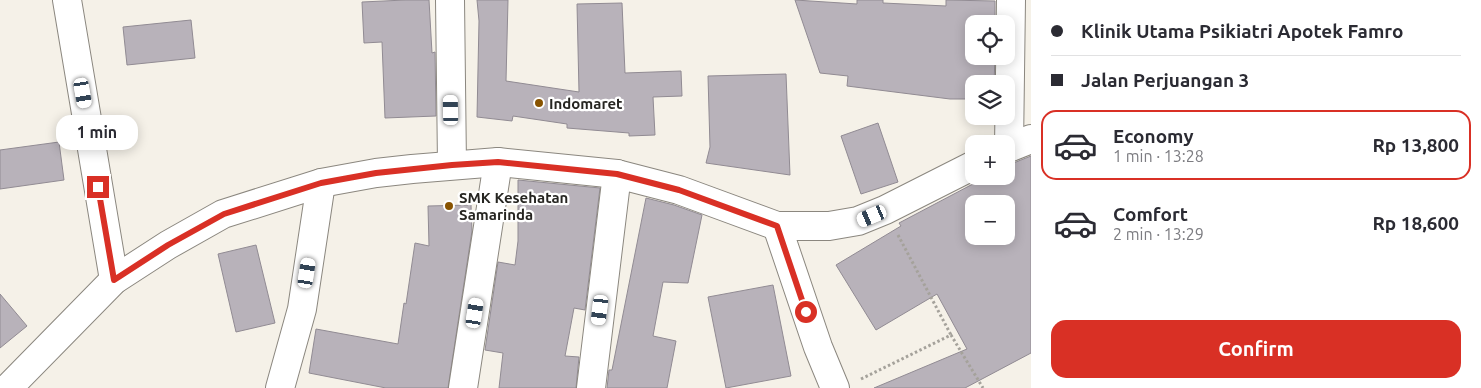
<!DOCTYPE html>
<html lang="en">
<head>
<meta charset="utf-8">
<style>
	body { margin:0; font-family:Ubuntu,sans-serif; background:#f7f7f7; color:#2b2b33; height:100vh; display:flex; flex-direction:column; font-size:19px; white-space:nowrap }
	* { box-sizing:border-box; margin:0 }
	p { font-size:16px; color:#7c7c81 }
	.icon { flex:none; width:28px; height:28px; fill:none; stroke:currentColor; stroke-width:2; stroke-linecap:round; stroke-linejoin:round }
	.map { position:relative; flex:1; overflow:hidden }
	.details { display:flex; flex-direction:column; background:#fff; width:450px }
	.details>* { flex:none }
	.guide { display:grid; align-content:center; height:110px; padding:0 20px; background:#fff }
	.controls { position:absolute; left:965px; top:15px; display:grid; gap:10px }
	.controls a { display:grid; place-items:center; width:50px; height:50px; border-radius:10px; background:#fff; box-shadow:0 2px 12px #0003; font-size:25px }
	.end { position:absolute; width:22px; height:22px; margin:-11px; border:6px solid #d93025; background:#fff; box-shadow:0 0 0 2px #fff }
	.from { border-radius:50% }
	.bubble { position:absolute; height:35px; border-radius:15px; background:#fff; box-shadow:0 2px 12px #0003; font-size:16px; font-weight:700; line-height:35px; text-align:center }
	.car { position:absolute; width:15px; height:30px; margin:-15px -8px; border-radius:6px; box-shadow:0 0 4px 1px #0007; background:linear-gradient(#fff 24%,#345 0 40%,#fff 0 76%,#345 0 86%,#fff 0) }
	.guide b { display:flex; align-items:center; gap:18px; height:48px; font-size:19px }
	.guide b+b { border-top:1px solid #e1e1e2 }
	.guide i { width:12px; height:12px; background:#2b2b33 }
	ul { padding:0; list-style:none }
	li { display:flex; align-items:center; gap:15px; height:70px; margin:0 10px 8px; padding:0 10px; border:2px solid transparent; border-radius:15px }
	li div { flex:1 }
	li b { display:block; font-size:19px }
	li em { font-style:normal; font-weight:700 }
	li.current { border-color:#d93025 }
	li>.icon { width:45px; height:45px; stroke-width:1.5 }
	.primary-button { display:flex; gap:10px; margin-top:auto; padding:10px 20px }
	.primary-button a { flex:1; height:58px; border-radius:15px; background:#d93025; color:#fff; font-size:20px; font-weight:700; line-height:58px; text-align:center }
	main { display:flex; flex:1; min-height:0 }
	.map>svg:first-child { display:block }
</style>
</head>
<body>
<main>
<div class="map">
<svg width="1031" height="388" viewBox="0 0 1031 388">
	<rect width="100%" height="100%" fill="#f5f1e8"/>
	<!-- building -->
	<g fill="#b8b2ba" stroke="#918b93" fill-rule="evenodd">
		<polygon points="405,0 429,0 432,53 435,52 436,116 385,118 382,42 364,43 362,2"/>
		<polygon points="477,0 508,0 506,81 579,92 577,4 622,3 625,73 681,71 682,96 653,97 655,135 629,136 629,133 567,128 567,124 513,116 512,121 477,117 479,21"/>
		<polygon points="795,0 857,4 857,0 883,0 883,3 946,6 946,0 995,1 995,24 974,24 974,56 995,56 994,84 974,84 974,99 950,99 847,86 848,76 820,73"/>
		<polygon points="191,20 195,58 127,65 123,27"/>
		<polygon points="786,74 790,175 706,163 710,147 708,76"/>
		<polygon points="878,123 898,182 861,194 841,136"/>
		<polygon points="59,142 64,180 0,189 0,150"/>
		<path d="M1031,156V353L965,388H874L967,349L937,294L876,330L836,265L901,226L899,223L988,176H1006V166ZM974,204H1006V236H974Z"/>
		<polygon points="518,180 600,188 585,310 574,308 565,356 579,357 576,388 499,388 503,353 485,350 498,262 515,265 518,241"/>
		<polygon points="646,198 674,205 702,215 688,283 663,282 653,336 676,341 667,388 607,388 609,370 612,370"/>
		<polygon points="471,205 472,231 448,388 386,388 309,373 316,329 398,344 404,303 406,304 415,243 429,246 428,206"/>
		<polygon points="256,245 275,323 236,332 218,254"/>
		<polygon points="773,285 791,376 726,388 708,297"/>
		<polygon points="0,294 27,326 0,348"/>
	</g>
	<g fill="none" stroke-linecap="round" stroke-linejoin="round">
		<defs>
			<g id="street">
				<polyline points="67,0 114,280"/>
				<polyline points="450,0 452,165"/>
				<polyline points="1009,147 1011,0"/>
				<polyline points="777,226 818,347 835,388"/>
				<polyline points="280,388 302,309 321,183"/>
				<polyline points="463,388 498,162"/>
				<polyline points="591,388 617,174"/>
			</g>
			<g id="secondary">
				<polyline points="1006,149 1031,139"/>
				<polyline points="8,388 114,280 168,245 223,214 321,183 376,173 412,169 498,162 617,174 679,190 777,226 829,226 858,221 885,210 974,165"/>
			</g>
		</defs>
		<!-- street casing -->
		<use href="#street" stroke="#8b877f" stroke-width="30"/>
		<!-- secondary casing -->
		<use href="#secondary" stroke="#8b877f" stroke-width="30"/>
		<!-- path -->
		<g stroke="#a5a29b" stroke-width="3" stroke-dasharray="2.5 2.5" stroke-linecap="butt">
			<polyline points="898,235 951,335"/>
			<polyline points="861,379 951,335 983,388"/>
		</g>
		<!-- street -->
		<use href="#street" stroke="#fff" stroke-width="28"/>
		<!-- secondary -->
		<use href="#secondary" stroke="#fff" stroke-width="28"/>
	</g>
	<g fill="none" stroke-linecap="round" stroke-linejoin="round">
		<!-- route -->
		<polyline stroke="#d93025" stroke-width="6" points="98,187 114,280 168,245 224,214 321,183 376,173 452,165 498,162 617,174 679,190 777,226 806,312"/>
	</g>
	<!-- markers -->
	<g fill="#885300" stroke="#fff" stroke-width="2">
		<circle cx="539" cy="103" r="5"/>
		<circle cx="449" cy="206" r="5"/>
	</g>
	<g text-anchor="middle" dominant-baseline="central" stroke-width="4.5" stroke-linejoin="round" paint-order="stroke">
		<!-- poi labels -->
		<g font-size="15" font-weight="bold" fill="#262521" stroke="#fff" text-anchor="start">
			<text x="549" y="103">Indomaret</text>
			<text x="459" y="197">SMK Kesehatan<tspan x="459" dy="17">Samarinda</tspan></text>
		</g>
	</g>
</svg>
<div class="controls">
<a><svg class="icon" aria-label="locate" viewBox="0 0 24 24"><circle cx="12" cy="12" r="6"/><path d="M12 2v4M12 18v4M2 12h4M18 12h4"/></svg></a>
<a><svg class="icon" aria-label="layers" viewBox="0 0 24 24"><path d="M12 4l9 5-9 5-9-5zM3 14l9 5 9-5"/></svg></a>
<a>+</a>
<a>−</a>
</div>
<i class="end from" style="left:806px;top:312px"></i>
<i class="end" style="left:98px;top:187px"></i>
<div class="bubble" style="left:56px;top:115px;width:82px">1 min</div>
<i class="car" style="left:83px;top:93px;rotate:170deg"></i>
<i class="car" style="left:451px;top:110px;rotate:359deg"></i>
<i class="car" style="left:872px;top:216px;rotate:247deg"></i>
<i class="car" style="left:307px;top:273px;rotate:9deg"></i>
<i class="car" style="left:600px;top:310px;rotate:187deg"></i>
<i class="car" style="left:475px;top:313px;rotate:9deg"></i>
</div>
<section class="details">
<div class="guide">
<b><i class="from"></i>Klinik Utama Psikiatri Apotek Famro</b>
<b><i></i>Jalan Perjuangan 3</b>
</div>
<ul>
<li class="current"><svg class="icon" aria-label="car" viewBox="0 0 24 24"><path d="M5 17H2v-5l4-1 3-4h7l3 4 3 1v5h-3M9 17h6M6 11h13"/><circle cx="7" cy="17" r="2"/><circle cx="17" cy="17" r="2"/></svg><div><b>Economy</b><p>1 min · 13:28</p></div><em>Rp 13,800</em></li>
<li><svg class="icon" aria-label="car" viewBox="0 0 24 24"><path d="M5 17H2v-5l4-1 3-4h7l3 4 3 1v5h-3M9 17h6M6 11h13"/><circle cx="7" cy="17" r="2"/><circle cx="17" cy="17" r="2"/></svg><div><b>Comfort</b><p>2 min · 13:29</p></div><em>Rp 18,600</em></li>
</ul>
<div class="primary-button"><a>Confirm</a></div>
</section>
</main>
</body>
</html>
